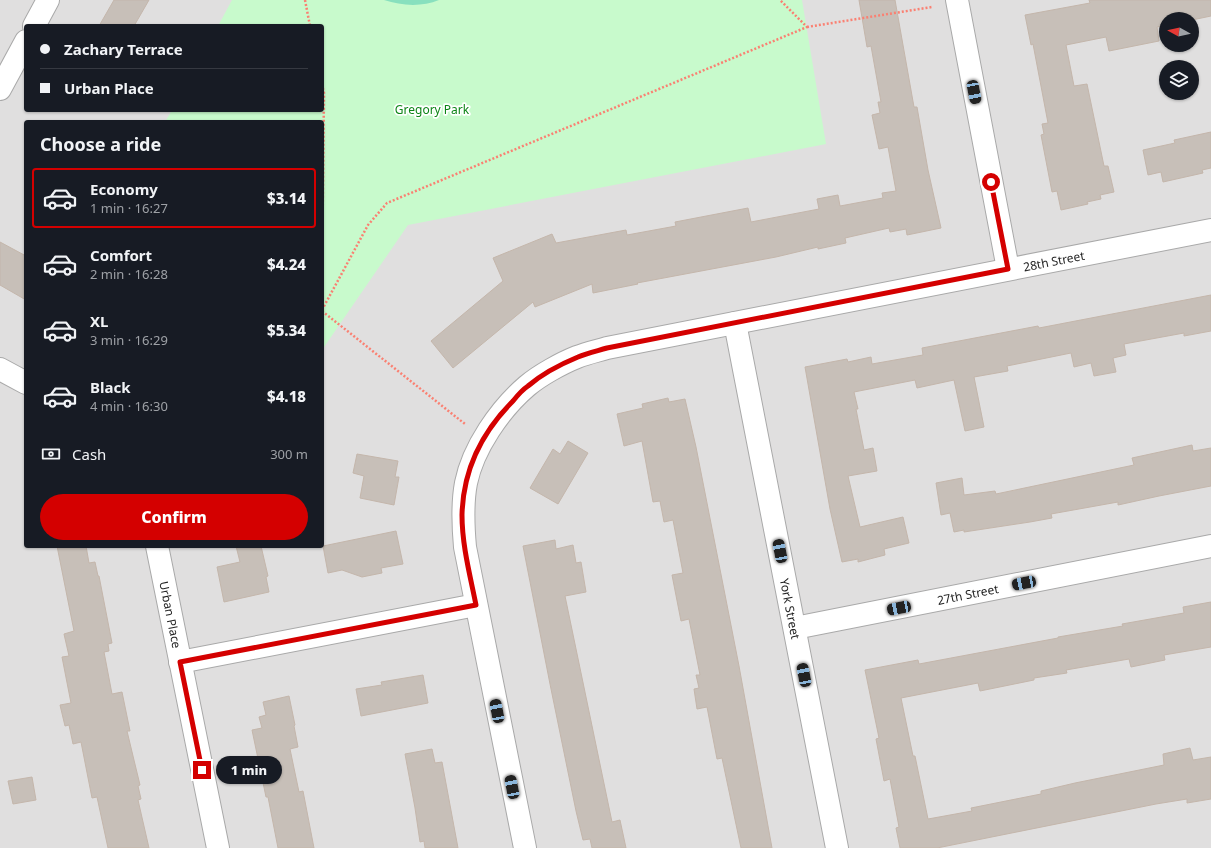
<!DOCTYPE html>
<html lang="en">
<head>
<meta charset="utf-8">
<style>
	body { margin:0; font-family:"Noto Sans",sans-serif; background:#242831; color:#f1f3f6; height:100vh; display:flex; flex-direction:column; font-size:15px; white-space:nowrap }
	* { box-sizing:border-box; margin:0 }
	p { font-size:13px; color:#9ea1a6 }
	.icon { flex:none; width:22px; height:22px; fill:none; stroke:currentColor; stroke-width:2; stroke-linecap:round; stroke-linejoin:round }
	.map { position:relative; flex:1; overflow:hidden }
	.drawer { position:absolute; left:24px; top:120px; width:300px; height:428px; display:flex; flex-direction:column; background:#171b24; border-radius:4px; box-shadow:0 1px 3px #0004 }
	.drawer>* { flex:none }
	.banner { position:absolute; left:24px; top:24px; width:300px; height:88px; border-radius:4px; box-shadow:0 1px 3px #0004; display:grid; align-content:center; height:88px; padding:0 16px; background:#171b24 }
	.needle { width:26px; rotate:278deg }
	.controls { position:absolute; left:1159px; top:12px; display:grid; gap:8px }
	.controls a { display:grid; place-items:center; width:40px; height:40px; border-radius:50%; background:#171b24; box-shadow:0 1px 3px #0004; font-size:20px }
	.end { position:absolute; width:18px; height:18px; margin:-9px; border:5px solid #d40000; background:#fff; box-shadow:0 0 0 2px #fff }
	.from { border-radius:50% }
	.bubble { position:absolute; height:28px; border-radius:14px; background:#171b24; box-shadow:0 1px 3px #0004; font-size:13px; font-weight:800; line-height:28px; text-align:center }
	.car { position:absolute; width:12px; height:24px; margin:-12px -6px; border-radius:5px; box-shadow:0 0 3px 1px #0007; background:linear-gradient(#222 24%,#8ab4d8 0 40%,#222 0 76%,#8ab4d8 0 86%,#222 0) }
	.banner b { display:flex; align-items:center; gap:14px; height:38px; font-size:15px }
	.banner b+b { border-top:1px solid #363941 }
	.banner i { width:10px; height:10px; background:#f1f3f6 }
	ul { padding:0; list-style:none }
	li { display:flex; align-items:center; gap:12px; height:60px; margin:0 8px 6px; padding:0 8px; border:2px solid transparent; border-radius:4px }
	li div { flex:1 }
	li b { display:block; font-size:15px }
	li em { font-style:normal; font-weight:800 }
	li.active { border-color:#d40000 }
	li>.icon { width:36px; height:36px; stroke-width:1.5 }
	h2 { padding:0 16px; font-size:18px; line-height:48px }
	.pay { display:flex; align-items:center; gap:10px; height:44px; padding:0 16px; font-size:15px }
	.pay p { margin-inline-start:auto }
	.button { display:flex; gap:8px; margin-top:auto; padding:8px 16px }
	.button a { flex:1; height:46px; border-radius:24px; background:#d40000; color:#fff; font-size:16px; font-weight:800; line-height:46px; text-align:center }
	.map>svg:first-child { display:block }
</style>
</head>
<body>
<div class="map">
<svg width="1211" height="848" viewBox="0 0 1211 848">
	<rect width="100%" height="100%" fill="#f2efe9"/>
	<!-- residential -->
	<path fill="#e0dfdf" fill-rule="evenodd" d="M0,0H1211V848H0ZM1166,19H1192V45H1166ZM26,26H322V110H26ZM1166,67H1192V93H1166ZM26,122H322V546H26Z"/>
	<!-- park -->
	<polygon fill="#c8facc" points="232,0 802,0 826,144 408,225 322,350 322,122 165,122 172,110 322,110 322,26 218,26"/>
	<!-- pitch -->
	<path fill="#88e0be" d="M384,0H439C422,7 402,6 384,0Z"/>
	<!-- building -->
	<g fill="#c7bfb8" stroke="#c4b6ab">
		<polygon points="114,0 149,0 134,26 99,26"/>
		<polygon points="859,0 895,0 914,107 917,107 928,170 941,228 907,235 906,229 890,232 889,228 845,238 846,243 818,249 818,247 776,257 637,283 638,284 593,293 592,284 535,307 533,302 453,368 431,341 503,281 493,258 552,234 556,243 626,230 627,235 676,226 675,222 748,208 751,222 819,209 817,199 838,195 840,206 883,198 882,193 896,191 888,147 879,149 872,115 880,113 878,102 881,102 871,46 867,47"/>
		<polygon points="1089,0 1211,0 1211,16 1192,20 1166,19 1166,25 1157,27 1159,41 1109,51 1106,37 1066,45 1074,86 1087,84 1104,166 1108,166 1114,192 1100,195 1101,199 1087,202 1088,204 1061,210 1057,191 1052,192 1041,135 1044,134 1042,124 1048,123 1033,44 1031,45 1025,15 1090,3"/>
		<polygon points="1211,132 1211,168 1202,170 1203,173 1163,182 1161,172 1148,175 1143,150 1175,143 1174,140"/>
		<polygon points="0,242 26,256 26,300 0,285"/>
		<polygon points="1211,295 1211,331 1184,336 1184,333 1124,344 1126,355 1113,358 1116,372 1094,376 1091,363 1074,367 1071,353 1007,366 1008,371 974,377 984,427 965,431 954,380 917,388 915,380 854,392 858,409 856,409 864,450 873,448 877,471 848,476 860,527 903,517 909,543 884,549 885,555 858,562 858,559 842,562 830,509 805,367 847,359 848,362 871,357 872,364 923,355 922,348 1038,326 1039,328"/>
		<polygon points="668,398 669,402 685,399 696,447 739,666 772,848 741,848 722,758 717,759 707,707 697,709 694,689 699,688 696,675 700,675 689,619 681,621 672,575 683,573 673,520 664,522 660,501 653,502 642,441 624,446 617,414 643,408 642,404"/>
		<polygon points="568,441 588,453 558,504 530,488 553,449 560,454"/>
		<polygon points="1192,445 1193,451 1211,448 1211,486 1159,496 1118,505 1118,502 1051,514 1052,518 1030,522 964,532 964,530 954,532 950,513 941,515 936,483 962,478 964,495 995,491 996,494 1134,465 1132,458"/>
		<polygon points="357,454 398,461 395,477 399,477 394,505 360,498 364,476 353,473"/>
		<polygon points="396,531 403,564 381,568 382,573 362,577 342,570 328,573 323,546"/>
		<polygon points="555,540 556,549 573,545 576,563 581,562 586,592 565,596 612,822 620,820 626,848 592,848 590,839 583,840 576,811 550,684 523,546"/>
		<polygon points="57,546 86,546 89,563 95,562 98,576 99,576 112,643 108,644 109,651 104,652 112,694 122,692 130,731 127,731 140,785 138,786 141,799 138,800 149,848 108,848 97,797 92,798 81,742 73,744 69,725 65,726 60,705 71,703 62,657 69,656 64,634 74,631"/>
		<polygon points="236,546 261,546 268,576 266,577 269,592 224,602 217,567 240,562"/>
		<polygon points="1211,602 1211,647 1164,655 1165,660 1131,667 1129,659 1066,670 1067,673 1034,678 1034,680 980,691 978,683 901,698 913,756 915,756 928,819 972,811 971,808 1041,794 1041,791 1075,783 1164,765 1163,754 1190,748 1193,760 1211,757 1211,799 1187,803 1187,799 1156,804 937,848 900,848 896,828 899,827 890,779 884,781 876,739 879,738 865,670 918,660 919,664 1058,638 1058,637 1123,626 1122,624 1184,613 1183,607"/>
		<polygon points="423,675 428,703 361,716 356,689 382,685 381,682"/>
		<polygon points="289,696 295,725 294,726 298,747 290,749 299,792 303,791 314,848 278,848 268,797 266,797 252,730 262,728 259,717 266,715 263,702"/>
		<polygon points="432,749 435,763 442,762 458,848 425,848 424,841 420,842 415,808 405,754"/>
		<polygon points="32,777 36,800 13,804 8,781"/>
	</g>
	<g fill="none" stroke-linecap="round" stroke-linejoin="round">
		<defs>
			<g id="street">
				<polyline points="957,0 1008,269"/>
				<polyline points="34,26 48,0"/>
				<polyline points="0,89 26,41"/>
				<path id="s1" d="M735,323L837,848"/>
				<polyline points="0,369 26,383"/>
				<path id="s2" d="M157,546L218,848"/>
				<path id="s3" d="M795,628L1211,546"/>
				<polyline points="180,662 476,605"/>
				<path id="s4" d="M525,848L465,547C463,525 462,504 466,483C473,448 500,409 527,386C540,375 562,363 577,357C587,353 597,351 607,348L1211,230"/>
			</g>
		</defs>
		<!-- street casing -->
		<use href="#street" stroke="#a9a9a9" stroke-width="24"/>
		<!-- path -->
		<g stroke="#fa8072" stroke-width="2.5" stroke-dasharray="2 2" stroke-linecap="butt">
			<polyline points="305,0 310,26"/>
			<polyline points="807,27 932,7"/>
			<polyline points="322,84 324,93 322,279"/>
			<polyline points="322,310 368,225 387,203 807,27 780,0"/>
			<polyline points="322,311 465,424"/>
		</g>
		<!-- street -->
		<use href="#street" stroke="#fff" stroke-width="22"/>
	</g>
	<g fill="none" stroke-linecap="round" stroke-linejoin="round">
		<!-- route -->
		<path stroke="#d40000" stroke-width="5" d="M202,770L180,662L476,605C470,575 462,545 462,515C463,471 482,432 513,401C517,396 522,390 528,386C542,374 561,364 578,357C587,353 597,351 607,348L1008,269L991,182"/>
	</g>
	<g text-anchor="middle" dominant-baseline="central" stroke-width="3.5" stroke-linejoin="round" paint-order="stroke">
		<!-- park labels -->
		<g font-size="12" fill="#0c8416" stroke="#fff">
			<text x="432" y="109">Gregory Park</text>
		</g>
		<!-- street labels -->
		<g font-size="12" fill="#222" stroke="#fff">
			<text stroke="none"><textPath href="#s4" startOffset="1032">28th Street</textPath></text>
			<text stroke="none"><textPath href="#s3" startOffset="176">27th Street</textPath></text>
			<text stroke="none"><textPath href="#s1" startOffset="291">York Street</textPath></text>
			<text stroke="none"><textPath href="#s2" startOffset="70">Urban Place</textPath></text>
		</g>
	</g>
</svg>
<div class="controls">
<a><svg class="needle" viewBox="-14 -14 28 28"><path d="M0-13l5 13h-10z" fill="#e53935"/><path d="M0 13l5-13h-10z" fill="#9ea1a6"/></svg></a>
<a><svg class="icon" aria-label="layers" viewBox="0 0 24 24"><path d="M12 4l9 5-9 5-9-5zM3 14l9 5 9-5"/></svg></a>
</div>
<i class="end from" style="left:991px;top:182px"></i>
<i class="end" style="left:202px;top:770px"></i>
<div class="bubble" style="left:216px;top:756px;width:66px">1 min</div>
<i class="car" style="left:974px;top:92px;rotate:169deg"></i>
<i class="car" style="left:780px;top:551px;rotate:349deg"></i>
<i class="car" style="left:1024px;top:583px;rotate:259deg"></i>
<i class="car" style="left:899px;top:608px;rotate:259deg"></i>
<i class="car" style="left:804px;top:675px;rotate:349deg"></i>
<i class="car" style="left:497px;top:711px;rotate:349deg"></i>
<i class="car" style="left:512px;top:787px;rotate:349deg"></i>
<div class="banner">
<b><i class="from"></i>Zachary Terrace</b>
<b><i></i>Urban Place</b>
</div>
<section class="drawer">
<h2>Choose a ride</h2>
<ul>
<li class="active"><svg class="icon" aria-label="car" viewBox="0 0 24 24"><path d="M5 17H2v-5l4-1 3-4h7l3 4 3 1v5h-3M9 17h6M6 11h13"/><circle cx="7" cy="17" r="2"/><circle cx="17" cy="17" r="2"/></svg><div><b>Economy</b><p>1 min · 16:27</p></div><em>$3.14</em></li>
<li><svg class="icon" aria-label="car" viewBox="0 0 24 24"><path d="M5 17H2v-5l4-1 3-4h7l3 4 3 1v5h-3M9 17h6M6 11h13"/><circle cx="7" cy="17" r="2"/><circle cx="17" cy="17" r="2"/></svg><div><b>Comfort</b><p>2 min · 16:28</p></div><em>$4.24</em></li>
<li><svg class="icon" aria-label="car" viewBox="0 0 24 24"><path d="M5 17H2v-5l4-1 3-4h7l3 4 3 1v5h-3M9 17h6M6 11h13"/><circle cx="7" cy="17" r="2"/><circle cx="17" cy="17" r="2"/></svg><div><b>XL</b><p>3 min · 16:29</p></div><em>$5.34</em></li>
<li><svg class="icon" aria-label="car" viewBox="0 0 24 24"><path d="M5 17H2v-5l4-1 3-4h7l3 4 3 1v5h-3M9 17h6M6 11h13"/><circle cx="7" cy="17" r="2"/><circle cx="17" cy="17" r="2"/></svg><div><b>Black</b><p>4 min · 16:30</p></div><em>$4.18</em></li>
</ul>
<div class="pay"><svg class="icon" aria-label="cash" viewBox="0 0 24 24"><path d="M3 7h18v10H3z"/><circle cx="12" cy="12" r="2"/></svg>Cash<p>300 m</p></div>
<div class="button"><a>Confirm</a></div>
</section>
</div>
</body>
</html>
